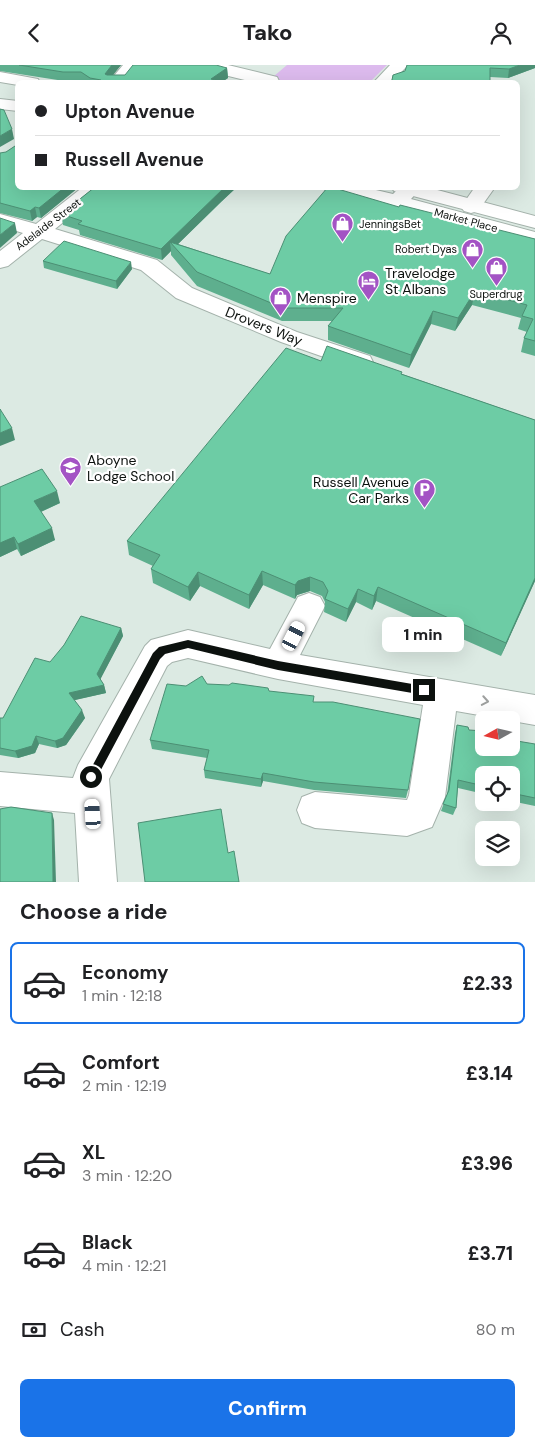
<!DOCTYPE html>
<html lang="en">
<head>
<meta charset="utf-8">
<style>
	body { margin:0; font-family:"DM Sans",sans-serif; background:#f2f2f2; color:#202124; height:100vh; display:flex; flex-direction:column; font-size:19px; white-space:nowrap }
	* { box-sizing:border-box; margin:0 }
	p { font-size:16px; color:#757577 }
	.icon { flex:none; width:28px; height:28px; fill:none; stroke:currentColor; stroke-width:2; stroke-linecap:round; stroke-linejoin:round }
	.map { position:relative; height:817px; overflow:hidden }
	.details { display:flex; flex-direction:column; background:#fff; flex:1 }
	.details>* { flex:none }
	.hud { position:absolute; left:15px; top:15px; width:505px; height:110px; border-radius:8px; box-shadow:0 5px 20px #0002; display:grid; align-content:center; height:110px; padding:0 20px; background:#fff }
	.needle { width:32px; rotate:262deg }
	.controls { position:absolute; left:475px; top:646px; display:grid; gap:10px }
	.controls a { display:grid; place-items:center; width:45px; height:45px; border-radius:8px; background:#fff; box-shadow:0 5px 20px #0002; font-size:25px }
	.end { position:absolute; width:22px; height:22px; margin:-11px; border:6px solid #0c110e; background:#fff; box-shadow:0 0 0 2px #fff }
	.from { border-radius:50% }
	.bubble { position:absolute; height:35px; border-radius:8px; background:#fff; box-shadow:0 5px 20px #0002; font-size:16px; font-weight:800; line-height:35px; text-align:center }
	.car { position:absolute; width:15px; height:30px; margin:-15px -8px; border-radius:6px; box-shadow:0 0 4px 1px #0007; background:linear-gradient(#fff 24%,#345 0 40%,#fff 0 76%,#345 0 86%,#fff 0) }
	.hud b { display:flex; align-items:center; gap:18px; height:48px; font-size:19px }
	.hud b+b { border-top:1px solid #e0e0e0 }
	.hud i { width:12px; height:12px; background:#202124 }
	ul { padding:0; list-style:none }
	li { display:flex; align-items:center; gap:15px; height:82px; margin:0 10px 8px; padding:0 10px; border:2px solid transparent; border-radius:8px }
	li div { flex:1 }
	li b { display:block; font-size:19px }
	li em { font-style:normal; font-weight:800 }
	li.selected { border-color:#1a73e8 }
	li>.icon { width:45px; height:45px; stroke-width:1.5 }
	h2 { padding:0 20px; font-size:22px; line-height:60px }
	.pay { display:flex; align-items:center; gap:12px; height:55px; padding:0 20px; font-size:19px }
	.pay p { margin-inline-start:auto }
	.button { display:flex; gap:10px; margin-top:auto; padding:10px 20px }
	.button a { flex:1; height:58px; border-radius:8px; background:#1a73e8; color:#fff; font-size:20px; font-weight:800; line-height:58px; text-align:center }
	header { display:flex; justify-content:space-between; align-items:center; height:65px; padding:0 20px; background:#fff; font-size:22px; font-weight:800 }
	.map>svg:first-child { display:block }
</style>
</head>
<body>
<header><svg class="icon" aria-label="back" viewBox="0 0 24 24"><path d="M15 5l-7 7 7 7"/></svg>Tako<svg class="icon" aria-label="person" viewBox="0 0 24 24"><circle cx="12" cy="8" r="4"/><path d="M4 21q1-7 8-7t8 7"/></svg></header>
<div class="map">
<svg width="535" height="817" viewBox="0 0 535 817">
	<rect width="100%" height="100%" fill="#dceae3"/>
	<!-- green -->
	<polygon fill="#dbe" points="287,0 387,0 370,17 266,18"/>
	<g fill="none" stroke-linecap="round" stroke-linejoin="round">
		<defs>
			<g id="minor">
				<polygon points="212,0 228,0 277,12 279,16 257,18 216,8"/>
				<polygon points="390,0 408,0 391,18 373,18"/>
				<polygon points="0,7 38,14 40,18 18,18 18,20 0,17"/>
				<polygon points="83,122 106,122 55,164 157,195 192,223 297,267 370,291 373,297 370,303 361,305 281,277 176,233 141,205 42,174 8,201 0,203 0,186 23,168 0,161 0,149 36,159"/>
				<polygon points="323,122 363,122 393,129 400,122 419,122 420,124 411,134 535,167 535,180 393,141 326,126"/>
				<polygon points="475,122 491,122 493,125 478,146 471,148 464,146 461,142"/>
				<polygon points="309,528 320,532 325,541 300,590 535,630 535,660 456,646 445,732 432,762 407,771 315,763 302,758 297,745 302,732 315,727 407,735 409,730 423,640 278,614 188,593 172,597 167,601 109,714 117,817 79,817 75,748 0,741 0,707 73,713 78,700 145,581 151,575 188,565 270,584 298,532"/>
			</g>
			<g id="major">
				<polygon points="123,0 140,0 126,18 108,18"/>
				<polygon points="0,34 18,36 18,46 0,44"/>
				<polygon points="391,122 426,122 535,151 535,163 394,126"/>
			</g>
		</defs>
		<!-- minor casing -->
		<use href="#minor" stroke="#a4b2ab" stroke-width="2"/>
		<!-- major casing -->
		<use href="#major" stroke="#a4b2ab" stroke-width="2"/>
		<!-- minor -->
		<use href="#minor" fill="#fff" fill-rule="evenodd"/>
		<!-- major -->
		<use href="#major" fill="#fff" fill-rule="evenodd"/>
	</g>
	<!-- wall -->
	<g fill="#5eaf8e">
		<polygon points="0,0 121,0 112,10 125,10 227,3 228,13 222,16 228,18 83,18 64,16 0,6"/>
		<polygon points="535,0 535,3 508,13 490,12 392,15 393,10"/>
		<polygon points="0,88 79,122 41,153 37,152 32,156 0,148"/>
		<polygon points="95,122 237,122 222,136 178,179 270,209 399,142 535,174 535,291 521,287 524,273 527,267 518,264 521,253 472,240 455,266 431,259 409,303 328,275 328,261 332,256 282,256 197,221 171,190 171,186 162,195 80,170 79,165 63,160 61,149"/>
		<polygon points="43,196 132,204 117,224 44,203"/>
		<polygon points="321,296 402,309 535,355 535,516 501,591 376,536 372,545 356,537 346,557 324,547 325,537 322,531 310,526 297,530 295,534 263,520 249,544 200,521 190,536 153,518 151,504 153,501 129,490 127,476"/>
		<polygon points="0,422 60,438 41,447 55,475 21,491 17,484 0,492"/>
		<polygon points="121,563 123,571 100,614 104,620 106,628 74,635 85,653 66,680 57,683 39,679 35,688 18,693 0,690 0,653 3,653 50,597"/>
		<polygon points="207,619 269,626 313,637 408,725 406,733 314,725 263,716 261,722 205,713 204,705 207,693 152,684 150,675 186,621"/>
		<polygon points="457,660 469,665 484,682 535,679 535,741 511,736 511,710 484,710 484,729 458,723 456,743 453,750 441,746 447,730 455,668"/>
	</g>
	<!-- shaded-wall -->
	<g fill="#4c8f74">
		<polygon points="112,0 121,0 107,18 105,9"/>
		<polygon points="520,0 535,0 535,3 508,13 509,4"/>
		<polygon points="227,3 228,13 221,18 211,14"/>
		<polygon points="12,64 14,74 0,82 0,71"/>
		<polygon points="65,122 79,122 41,153 39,143"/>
		<polygon points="225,122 237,122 222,136 175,182 170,177 171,186 162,195 161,184"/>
		<polygon points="35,142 37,152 32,156 30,146"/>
		<polygon points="15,158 17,168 0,183 0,170"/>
		<polygon points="131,197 132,204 117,224 116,216"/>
		<polygon points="475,226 472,240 455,266 458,253"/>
		<polygon points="433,246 431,259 409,303 411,290"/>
		<polygon points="12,363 15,375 0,381 0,368"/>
		<polygon points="57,426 60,438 38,448 34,436"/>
		<polygon points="52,463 55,475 21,491 18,479"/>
		<polygon points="14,472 17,484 0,492 0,478"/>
		<polygon points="262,506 263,520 249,544 249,530"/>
		<polygon points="198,507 200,521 190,536 188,522"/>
		<polygon points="310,512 310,526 297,530 295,534 295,520 298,516"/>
		<polygon points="535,513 535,516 501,591 506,578"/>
		<polygon points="378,522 376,536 372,545 374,531"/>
		<polygon points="358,524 356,537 346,557 348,544"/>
		<polygon points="121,563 123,571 99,617 97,609"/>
		<polygon points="104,620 106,628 71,636 69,628"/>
		<polygon points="82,645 85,653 66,680 57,683 55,676"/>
		<polygon points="36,671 39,679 35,688 18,693 15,686"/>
		<polygon points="263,708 263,716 261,722 261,714"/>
		<polygon points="52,748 54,755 56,817 53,817"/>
	</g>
	<!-- building -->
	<g fill="#6dcca5" stroke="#4c8f74">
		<polygon points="19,0 112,0 105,9 107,10 125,10 133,0 216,0 227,3 211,14 228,18 103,18 100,17 101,15 90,13 81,7 63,7"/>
		<polygon points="407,0 520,0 509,4 490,3 490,18 387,18 392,15 393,10 405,6"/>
		<polygon points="0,44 4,45 12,64 0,71"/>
		<polygon points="18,79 18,122 65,122 39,143 35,142 30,146 0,138 0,88 6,87"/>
		<polygon points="95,122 225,122 161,184 78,159 82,156 61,149"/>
		<polygon points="328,122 331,122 399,142 400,140 535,174 535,276 524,273 533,254 522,251 527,240 475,226 458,253 433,246 411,290 328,261 343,243 283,243 197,207 170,177 270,209 286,171"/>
		<polygon points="0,153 15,158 0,170"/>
		<polygon points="64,176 131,197 116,216 43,196"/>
		<polygon points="327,281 402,307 401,309 535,355 535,513 506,578 378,522 374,531 358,524 348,544 325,534 328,526 323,517 310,512 298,516 295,520 262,506 249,530 198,507 188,522 151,504 160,490 127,476 286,283 321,296"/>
		<polygon points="0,344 12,363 0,368"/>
		<polygon points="42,404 57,426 34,436 52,463 18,479 14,472 0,478 0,422"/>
		<polygon points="81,551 121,563 97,609 104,620 69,628 82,645 63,673 55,676 36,671 32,681 15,686 0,683 0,653 3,653 35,593 50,597 64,580"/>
		<polygon points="202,611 207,619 229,620 232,618 268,623 269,626 314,631 313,637 333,637 420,654 408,725 314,717 263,708 261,714 204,705 209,685 150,675 167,619 186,621"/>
		<polygon points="457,660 468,662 469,665 484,666 484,682 511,682 511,675 535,679 535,733 511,728 511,710 484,710 484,721 458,715 456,743 443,739 449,725"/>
		<polygon points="11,742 52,748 53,817 0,817 0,744"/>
		<polygon points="221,744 228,788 234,786 239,817 145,817 138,758"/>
	</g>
	<!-- one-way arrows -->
	<defs><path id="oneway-chevron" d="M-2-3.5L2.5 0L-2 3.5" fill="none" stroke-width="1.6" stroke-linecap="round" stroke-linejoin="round" transform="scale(1.25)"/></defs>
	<use stroke="#9ea09f" href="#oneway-chevron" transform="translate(485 636) rotate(10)"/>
	<!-- route -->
	<polygon fill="#0c110e" points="188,575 278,596 424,621 429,625 424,630 278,605 188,583 165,589 160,594 95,716 88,716 86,712 88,709 153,588 159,582"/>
	<!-- icons -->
	<defs>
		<symbol id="shop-pin" viewBox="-11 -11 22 30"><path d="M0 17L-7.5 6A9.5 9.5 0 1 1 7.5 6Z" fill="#a353c4" stroke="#fff"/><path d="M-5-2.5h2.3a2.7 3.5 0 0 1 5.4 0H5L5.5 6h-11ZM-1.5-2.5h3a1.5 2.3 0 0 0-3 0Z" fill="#fff"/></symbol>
		<symbol id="hotel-pin" viewBox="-11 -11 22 30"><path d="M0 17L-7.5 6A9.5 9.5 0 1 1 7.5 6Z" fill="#a353c4" stroke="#fff"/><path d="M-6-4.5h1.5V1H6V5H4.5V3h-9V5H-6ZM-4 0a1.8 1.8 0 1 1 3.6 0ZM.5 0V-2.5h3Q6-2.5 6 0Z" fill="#fff"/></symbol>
		<symbol id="school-pin" viewBox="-11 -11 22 30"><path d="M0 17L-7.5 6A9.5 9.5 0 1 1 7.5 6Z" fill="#a353c4" stroke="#fff"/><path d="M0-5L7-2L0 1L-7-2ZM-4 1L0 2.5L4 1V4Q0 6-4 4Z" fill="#fff"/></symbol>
		<symbol id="parking-pin" viewBox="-11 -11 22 30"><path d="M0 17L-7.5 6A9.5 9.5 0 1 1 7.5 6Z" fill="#a353c4" stroke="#fff"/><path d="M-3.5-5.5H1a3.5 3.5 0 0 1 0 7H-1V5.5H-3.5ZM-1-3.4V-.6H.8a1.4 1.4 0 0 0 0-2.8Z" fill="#fff"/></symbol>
	</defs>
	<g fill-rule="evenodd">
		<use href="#shop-pin" x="330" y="146" width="25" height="34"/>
		<use href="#shop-pin" x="460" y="172" width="25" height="34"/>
		<use href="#shop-pin" x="484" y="190" width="25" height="34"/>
		<use href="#hotel-pin" x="356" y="204" width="25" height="34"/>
		<use href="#shop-pin" x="268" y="220" width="25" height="34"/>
		<use href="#school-pin" x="58" y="390" width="25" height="34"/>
		<use href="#parking-pin" x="412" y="412" width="25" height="34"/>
	</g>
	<g text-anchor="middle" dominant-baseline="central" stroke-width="4.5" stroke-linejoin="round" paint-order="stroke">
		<!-- far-street labels -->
		<g font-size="11" fill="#0c110e" stroke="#fff">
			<text transform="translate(466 155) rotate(15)">Market Place</text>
			<text transform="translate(48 159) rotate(-37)">Adelaide Street</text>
		</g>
		<!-- far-poi labels -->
		<g font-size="11" fill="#0c110e" stroke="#fff" text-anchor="start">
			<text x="359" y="159">JenningsBet</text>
			<text x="457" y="184" text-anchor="end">Robert Dyas</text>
			<text x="496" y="229" text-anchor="middle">Superdrug</text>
		</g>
		<!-- poi labels -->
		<g font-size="14" fill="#0c110e" stroke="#fff" text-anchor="start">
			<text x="385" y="208">Travelodge<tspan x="385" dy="16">St Albans</tspan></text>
			<text x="297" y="233">Menspire</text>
			<text x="87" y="395">Aboyne<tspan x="87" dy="16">Lodge School</tspan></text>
			<text x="409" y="417" text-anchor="end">Russell Avenue<tspan x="409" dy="16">Car Parks</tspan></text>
		</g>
		<!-- street labels -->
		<g font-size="14" fill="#0c110e" stroke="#fff">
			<text transform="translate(264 261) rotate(22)">Drovers Way</text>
		</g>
	</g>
</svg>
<div class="controls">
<a><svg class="needle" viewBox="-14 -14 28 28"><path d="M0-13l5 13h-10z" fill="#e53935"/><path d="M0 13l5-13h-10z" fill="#757577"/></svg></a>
<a><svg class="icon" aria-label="locate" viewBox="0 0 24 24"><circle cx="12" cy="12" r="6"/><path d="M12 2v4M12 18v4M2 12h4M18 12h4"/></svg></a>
<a><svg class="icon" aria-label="layers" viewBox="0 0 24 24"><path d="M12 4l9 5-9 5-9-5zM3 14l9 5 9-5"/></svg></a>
</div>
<i class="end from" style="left:91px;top:712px"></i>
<i class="end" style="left:424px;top:625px"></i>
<div class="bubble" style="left:382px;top:552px;width:82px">1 min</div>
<i class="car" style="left:294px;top:571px;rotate:27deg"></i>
<i class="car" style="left:93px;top:749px;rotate:356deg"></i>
<div class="hud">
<b><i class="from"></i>Upton Avenue</b>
<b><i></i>Russell Avenue</b>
</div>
</div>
<section class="details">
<h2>Choose a ride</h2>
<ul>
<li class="selected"><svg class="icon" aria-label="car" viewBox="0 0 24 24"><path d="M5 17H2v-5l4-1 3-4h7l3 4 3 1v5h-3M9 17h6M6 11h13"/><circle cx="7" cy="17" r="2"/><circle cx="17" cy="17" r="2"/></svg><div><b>Economy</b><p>1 min · 12:18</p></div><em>£2.33</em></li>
<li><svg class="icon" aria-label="car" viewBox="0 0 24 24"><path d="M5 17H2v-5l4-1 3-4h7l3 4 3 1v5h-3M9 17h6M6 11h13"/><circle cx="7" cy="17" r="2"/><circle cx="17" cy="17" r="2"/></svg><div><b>Comfort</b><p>2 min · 12:19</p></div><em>£3.14</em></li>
<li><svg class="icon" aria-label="car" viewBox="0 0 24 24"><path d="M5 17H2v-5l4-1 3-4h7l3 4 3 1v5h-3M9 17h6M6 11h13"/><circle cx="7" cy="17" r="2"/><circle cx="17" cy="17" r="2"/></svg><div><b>XL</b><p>3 min · 12:20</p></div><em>£3.96</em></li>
<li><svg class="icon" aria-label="car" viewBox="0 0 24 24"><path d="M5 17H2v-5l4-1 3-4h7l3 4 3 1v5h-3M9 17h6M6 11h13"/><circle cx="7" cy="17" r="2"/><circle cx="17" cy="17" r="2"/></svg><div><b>Black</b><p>4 min · 12:21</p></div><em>£3.71</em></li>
</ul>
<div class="pay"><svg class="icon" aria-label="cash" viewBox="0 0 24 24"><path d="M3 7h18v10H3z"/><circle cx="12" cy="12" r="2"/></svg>Cash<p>80 m</p></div>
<div class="button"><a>Confirm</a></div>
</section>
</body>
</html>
